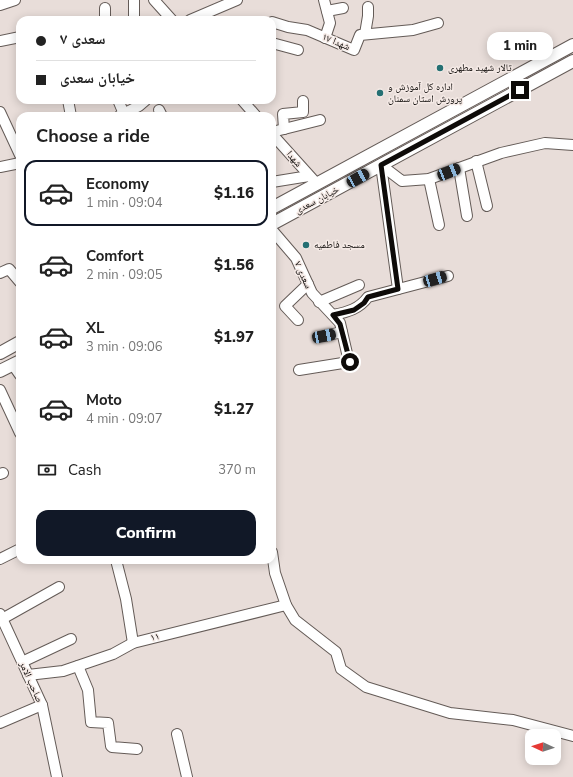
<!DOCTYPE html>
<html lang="en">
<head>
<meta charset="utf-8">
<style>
	body { margin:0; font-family:"Nunito Sans","Noto Naskh Arabic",sans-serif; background:#f2f2f2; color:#222; height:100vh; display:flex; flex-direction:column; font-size:15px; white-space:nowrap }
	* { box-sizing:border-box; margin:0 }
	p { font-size:13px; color:#767676 }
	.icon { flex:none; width:22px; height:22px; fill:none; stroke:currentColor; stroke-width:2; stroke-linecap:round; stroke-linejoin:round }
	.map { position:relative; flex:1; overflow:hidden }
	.side { position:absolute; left:16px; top:112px; width:260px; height:452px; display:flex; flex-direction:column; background:#fff; border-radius:12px; box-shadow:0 2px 10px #0003 }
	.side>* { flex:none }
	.hud { position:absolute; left:16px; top:16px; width:260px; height:88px; border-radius:12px; box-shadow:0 2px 10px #0003; display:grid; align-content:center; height:88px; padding:0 20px; background:#fff }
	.needle { width:26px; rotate:273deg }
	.controls { position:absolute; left:525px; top:729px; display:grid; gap:8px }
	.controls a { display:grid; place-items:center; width:36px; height:36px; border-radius:8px; background:#fff; box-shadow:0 2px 10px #0003; font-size:20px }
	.end { position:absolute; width:18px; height:18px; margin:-9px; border:5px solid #0e0b09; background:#fff; box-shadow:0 0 0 2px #fff }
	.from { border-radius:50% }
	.bubble { position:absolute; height:28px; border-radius:12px; background:#fff; box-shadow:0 2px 10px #0003; font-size:13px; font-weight:800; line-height:28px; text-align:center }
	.car { position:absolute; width:12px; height:24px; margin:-12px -6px; border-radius:5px; box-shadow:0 0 3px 1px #0007; background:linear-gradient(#222 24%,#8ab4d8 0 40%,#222 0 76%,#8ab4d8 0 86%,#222 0) }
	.hud b { display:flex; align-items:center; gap:14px; height:38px; font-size:15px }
	.hud b+b { border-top:1px solid #e0e0e0 }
	.hud i { width:10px; height:10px; background:#222 }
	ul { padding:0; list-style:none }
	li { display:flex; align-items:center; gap:12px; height:66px; margin:0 8px 6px; padding:0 12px; border:2px solid transparent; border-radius:12px }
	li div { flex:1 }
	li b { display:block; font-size:15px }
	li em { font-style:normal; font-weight:800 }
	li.on { border-color:#111827 }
	li>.icon { width:36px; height:36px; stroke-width:1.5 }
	h2 { padding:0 20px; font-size:18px; line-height:48px }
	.pay { display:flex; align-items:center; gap:10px; height:44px; padding:0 20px; font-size:15px }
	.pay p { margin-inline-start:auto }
	.cta { display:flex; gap:8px; margin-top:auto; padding:8px 20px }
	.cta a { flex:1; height:46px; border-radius:12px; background:#111827; color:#fff; font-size:16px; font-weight:800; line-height:46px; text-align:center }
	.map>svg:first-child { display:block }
</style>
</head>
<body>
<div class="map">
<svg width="573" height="777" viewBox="0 0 573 777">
	<rect width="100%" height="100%" fill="#e8ddd9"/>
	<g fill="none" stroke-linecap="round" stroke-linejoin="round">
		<defs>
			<g id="minor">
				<polyline points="134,0 134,18"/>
				<polyline points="154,0 172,20"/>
				<polyline points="324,0 330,23 325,38"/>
				<polyline points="0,5 15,0"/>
				<polyline points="327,11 343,8"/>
				<polyline points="105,20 105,8"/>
				<polyline points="190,20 237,0"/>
				<polyline points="272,22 288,27 307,30 354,50 360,35 413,30 438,23"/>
				<polyline points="365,34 368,16 368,7"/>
				<polyline points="0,41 20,37"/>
				<polyline points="272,43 298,50"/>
				<polyline points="68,100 71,116"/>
				<polyline points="118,100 124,114"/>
				<polyline points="242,100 256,116"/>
				<polyline points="159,110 162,116"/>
				<polyline points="0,112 20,155"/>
				<polyline points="119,116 139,106 146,100"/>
				<polyline points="284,129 283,114 303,112 303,101"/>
				<polyline points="272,132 320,120"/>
				<polyline points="272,134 317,184"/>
				<polyline points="476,161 487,206"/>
				<polyline points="381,165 402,181 429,179 501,153 545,143 573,145"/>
				<polyline points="381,165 398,289"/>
				<polyline points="0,167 20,163"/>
				<polyline points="459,168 467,216"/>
				<polyline points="429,179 439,225"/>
				<polyline points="272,182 309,176"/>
				<polyline points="272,230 296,258 312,293 340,323 349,362 299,370"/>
				<polyline points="0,273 9,269 20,282"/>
				<polyline points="319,302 359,285"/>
				<path d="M333,315C348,312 359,309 368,297L448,276"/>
				<polyline points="298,320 285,306 308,284"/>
				<polyline points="324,336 342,332"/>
				<polyline points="13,365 20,375"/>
				<polyline points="0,390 20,433"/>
				<polyline points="0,474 3,473"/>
				<polyline points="272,552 275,573 286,605 295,620 336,652 341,669 366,687 450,713 513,720 573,736"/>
				<polyline points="0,559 20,549"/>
				<polyline points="116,560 126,599 133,643"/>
				<polyline points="0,614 42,705 57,777"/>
				<polyline points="2,619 59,587"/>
				<polyline points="22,662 71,639"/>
				<polyline points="78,666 88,690 91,722 108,723 111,746 112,747 137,749"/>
				<polyline points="28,675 63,671 113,654 133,643 286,605"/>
				<polyline points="0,723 42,705"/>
				<polyline points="177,734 187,777"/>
			</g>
			<g id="major">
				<polyline points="272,208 573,45"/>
				<polyline points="272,224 573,61"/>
				<polyline points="0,353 20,342"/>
				<polyline points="0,371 20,361"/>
			</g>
		</defs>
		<!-- minor casing -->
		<use href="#minor" stroke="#645b57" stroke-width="12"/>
		<!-- major casing -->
		<use href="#major" stroke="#645b57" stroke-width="14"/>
		<!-- minor -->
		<use href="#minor" stroke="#fff" stroke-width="10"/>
		<!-- major -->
		<use href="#major" stroke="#fff" stroke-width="12"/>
	</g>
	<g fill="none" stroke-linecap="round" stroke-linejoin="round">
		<!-- route -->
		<polyline stroke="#0e0b09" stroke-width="5" points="350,362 340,324 333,315 354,310 364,303 368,297 398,289 381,165 520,90"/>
	</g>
	<!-- markers -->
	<g fill="#257073" stroke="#f5eae6" stroke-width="1.5">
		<circle cx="440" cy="68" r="4"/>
		<circle cx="380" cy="93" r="4"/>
		<circle cx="306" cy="245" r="4"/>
	</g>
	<g text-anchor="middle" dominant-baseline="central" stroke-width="3" stroke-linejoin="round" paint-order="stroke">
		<!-- street labels -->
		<g font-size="10" fill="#0e0b09" stroke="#f5eae6">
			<text transform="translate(336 42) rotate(23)">شهدا ۱۷</text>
			<text transform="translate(294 159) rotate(49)">شهدا</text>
			<text transform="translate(317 200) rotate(-28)">خیابان سعدی</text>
			<text transform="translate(303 275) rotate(66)">سعدی ۷</text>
			<text transform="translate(155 637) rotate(-14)">۱۱</text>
			<text transform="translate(31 682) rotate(66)">صاحب الامر</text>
		</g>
		<!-- poi labels -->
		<g font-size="10" fill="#0e0b09" stroke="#f5eae6" text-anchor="start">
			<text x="448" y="68">تالار شهید مطهری</text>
			<text x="388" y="87">اداره کل آموزش و<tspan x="388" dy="12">پرورش استان سمنان</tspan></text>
			<text x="314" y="245">مسجد فاطمیه</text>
		</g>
	</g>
</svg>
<div class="controls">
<a><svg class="needle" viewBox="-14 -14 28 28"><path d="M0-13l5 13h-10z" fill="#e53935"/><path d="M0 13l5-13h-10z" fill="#767676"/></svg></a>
</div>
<i class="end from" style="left:350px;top:362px"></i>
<i class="end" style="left:520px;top:90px"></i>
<div class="bubble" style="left:487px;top:32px;width:66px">1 min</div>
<i class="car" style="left:449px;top:172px;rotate:68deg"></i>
<i class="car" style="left:358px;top:178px;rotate:61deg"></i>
<i class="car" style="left:435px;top:279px;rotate:74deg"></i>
<i class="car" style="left:324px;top:336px;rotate:79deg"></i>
<div class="hud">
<b><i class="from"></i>سعدی ۷</b>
<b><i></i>خیابان سعدی</b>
</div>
<section class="side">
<h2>Choose a ride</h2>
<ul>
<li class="on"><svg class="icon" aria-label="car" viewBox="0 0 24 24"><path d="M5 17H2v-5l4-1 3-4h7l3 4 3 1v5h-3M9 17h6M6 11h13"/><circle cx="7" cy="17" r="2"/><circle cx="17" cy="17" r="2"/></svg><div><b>Economy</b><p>1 min · 09:04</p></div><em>$1.16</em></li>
<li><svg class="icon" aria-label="car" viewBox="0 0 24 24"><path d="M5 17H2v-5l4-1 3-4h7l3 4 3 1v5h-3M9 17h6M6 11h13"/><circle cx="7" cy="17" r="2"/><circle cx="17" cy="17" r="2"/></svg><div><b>Comfort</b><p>2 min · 09:05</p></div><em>$1.56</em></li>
<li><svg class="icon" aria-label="car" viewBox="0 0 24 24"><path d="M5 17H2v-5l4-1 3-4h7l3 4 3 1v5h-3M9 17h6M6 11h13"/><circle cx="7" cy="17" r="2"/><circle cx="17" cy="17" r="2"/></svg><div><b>XL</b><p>3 min · 09:06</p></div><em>$1.97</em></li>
<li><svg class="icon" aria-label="car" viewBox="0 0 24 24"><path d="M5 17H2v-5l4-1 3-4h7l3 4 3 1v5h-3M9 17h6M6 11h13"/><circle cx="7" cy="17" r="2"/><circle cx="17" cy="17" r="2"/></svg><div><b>Moto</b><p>4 min · 09:07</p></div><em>$1.27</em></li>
</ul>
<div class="pay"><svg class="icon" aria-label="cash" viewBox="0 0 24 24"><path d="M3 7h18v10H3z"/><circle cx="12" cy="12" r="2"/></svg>Cash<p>370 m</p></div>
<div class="cta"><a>Confirm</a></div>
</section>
</div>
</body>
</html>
